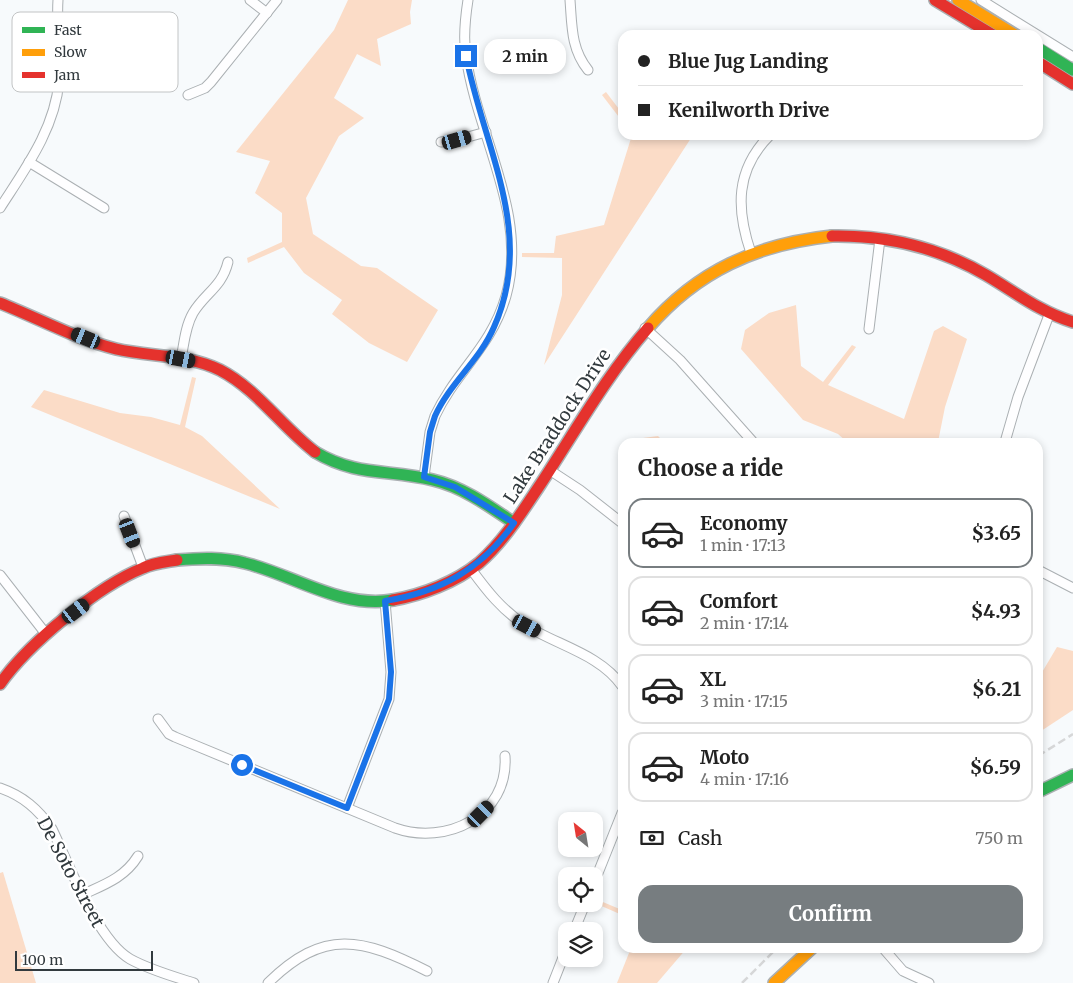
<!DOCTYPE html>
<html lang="en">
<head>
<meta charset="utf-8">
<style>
	body { margin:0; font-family:Merriweather,serif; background:#f6f6f6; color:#222; height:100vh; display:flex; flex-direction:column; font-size:19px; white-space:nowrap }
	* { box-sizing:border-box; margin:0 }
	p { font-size:16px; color:#767676 }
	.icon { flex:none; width:28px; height:28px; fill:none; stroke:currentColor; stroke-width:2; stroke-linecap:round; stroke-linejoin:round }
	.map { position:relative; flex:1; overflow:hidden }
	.panel { position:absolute; left:618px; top:438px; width:425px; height:515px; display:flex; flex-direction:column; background:#fff; border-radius:15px; box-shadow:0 2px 8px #0003 }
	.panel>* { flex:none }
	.hud { position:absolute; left:618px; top:30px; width:425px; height:110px; border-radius:15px; box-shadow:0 2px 8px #0003; display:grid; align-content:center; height:110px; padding:0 20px; background:#fff }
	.needle { width:32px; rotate:330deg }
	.tools { position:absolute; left:558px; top:812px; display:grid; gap:10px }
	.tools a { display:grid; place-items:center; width:45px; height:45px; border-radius:10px; background:#fff; box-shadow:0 2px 8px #0003; font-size:25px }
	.scale { position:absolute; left:15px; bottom:12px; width:138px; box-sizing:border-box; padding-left:5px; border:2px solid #323a3e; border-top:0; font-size:14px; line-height:18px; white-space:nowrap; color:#323a3e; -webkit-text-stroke:4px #fff; paint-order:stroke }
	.end { position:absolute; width:22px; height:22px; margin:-11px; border:6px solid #1a73e8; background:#fff; box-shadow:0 0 0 2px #fff }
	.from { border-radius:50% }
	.bubble { position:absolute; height:35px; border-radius:15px; background:#fff; box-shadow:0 2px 8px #0003; font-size:16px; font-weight:700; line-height:35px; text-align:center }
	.car { position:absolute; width:15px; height:30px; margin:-15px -8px; border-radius:6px; box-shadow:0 0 4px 1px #0007; background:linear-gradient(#222 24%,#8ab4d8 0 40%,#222 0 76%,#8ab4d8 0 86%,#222 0) }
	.hud b { display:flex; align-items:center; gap:18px; height:48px; font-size:19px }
	.hud b+b { border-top:1px solid #e0e0e0 }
	.hud i { width:12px; height:12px; background:#222 }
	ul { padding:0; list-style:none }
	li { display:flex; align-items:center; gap:15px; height:70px; margin:0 10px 8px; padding:0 10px; border:2px solid #e0e0e0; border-radius:15px }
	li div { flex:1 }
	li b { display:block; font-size:19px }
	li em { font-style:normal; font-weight:700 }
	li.current { border-color:#777d80 }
	li>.icon { width:45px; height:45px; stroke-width:1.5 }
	h2 { padding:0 20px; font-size:22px; line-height:60px }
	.pay { display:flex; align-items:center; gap:12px; height:55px; padding:0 20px; font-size:19px }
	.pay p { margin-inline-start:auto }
	.cta { display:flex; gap:10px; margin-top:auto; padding:10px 20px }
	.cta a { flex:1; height:58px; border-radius:15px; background:#777d80; color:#fff; font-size:20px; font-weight:700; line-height:58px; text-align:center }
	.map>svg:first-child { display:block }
</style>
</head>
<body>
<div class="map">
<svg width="1073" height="983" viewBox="0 0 1073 983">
	<rect width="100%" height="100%" fill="#f7fafc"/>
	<!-- green -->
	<g fill="#fbdcc7">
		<polygon points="348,0 412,0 410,12 411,24 377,39 381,66 357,54 334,98 364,118 339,136 306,198 313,234 361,266 377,268 438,310 407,362 369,343 332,314 342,300 304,273 284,247 248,263 247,258 282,242 282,213 255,193 270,161 236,152 334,30"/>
		<polygon points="606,92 622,113 622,121 602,95"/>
		<polygon points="632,135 693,135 544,365 562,295 562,258 522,257 522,253 554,253 556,236 604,225"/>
		<polygon points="796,305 801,366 823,382 852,345 856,347 828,385 904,419 934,331 943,326 967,339 945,407 938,442 847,442 838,434 803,420 741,349 745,330 769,313"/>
		<polygon points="192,377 196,378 185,427 202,436 280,509 31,407 44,390 120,413 151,417 180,425"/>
		<polygon points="658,436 664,442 637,442 643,438"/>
		<polygon points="1057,647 1073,651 1073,710 1038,733 1038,679"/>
		<polygon points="3,872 36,983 0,983 0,873"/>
		<polygon points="598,900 622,910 622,915 597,904"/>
		<polygon points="631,948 687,948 657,983 617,983"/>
	</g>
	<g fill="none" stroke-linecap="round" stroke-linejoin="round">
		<defs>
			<g id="street">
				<polyline points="250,0 267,13"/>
				<path d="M570,0C572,26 571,49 588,70"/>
				<polyline points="981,0 1073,57"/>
				<polyline points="188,95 205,88 211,82 277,0"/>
				<polyline points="441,142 457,140 486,132"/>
				<polyline points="29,162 104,208"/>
				<path d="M0,208C25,169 55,129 59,81C62,54 56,27 58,0"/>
				<path d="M751,253C736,209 735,170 770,135"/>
				<polyline points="645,328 680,360 753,442"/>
				<polyline points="869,329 880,239"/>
				<path d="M181,359C184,344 185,327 193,313C205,293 222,287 228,262"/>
				<polyline points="1005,442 1018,397 1049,315"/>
				<polyline points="551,471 580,490 622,523"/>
				<path d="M424,477L430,432L435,416C456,371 491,348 506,296C529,214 477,136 466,56C463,37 465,19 468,0"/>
				<polyline points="124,516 143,567"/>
				<path d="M471,569C487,591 502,610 525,625C556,645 600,654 622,686"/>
				<polyline points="1038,570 1073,588"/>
				<polyline points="0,575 46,634"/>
				<path d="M158,719L169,734L175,737L395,828C446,846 509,816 505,756"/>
				<path d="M0,788C23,796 38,809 52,829C69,864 97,940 130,959C150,970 172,976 194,983"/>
				<polyline points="347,808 389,699 391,672 385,601"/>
				<polyline points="594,883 622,813"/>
				<path d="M84,894C106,884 125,877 138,856"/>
				<polyline points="574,931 585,904"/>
				<polyline points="883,948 903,971 929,983"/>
				<path d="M268,983C324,928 362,938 427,971"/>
				<polyline points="553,983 566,950"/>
			</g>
			<g id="fast">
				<polyline points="1038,48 1073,70"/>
				<path d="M315,452C357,477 389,469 433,480C463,487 489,506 514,523"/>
				<path d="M177,560C200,558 223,557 245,563C294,575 341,609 393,600"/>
				<polyline points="1038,792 1073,775"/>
			</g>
			<g id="slow">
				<polyline points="958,0 1015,35"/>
				<path d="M648,328C697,271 757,244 832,236"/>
				<polyline points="774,983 812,948"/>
			</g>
			<g id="jam">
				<polyline points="935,0 993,35"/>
				<polyline points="1038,62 1073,84"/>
				<path d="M832,236C887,235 938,247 986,275C1015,292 1040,312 1073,322"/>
				<path d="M0,303C38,318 76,339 116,349C150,357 188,354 220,370C257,389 282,427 315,452"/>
				<path d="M393,600C422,595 456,582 479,563C504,541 522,512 540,485C575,432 606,376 648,328"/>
				<path d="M0,684C28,644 98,586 143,568C153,563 165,562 177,560"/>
			</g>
		</defs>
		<!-- street casing -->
		<use href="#street" stroke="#abb0b3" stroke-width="11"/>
		<!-- fast casing -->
		<use href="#fast" stroke="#abb0b3" stroke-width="14"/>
		<!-- slow casing -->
		<use href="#slow" stroke="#abb0b3" stroke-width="14"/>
		<!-- jam casing -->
		<use href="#jam" stroke="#abb0b3" stroke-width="14"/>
		<!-- street -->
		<use href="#street" stroke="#fefeff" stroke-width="9"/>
		<!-- fast -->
		<use href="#fast" stroke="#30b455" stroke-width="11"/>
		<!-- slow -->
		<use href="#slow" stroke="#ff9f0a" stroke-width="11"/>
		<!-- jam -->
		<use href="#jam" stroke="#e5322d" stroke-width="11"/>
		<!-- rail -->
		<g stroke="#d6d7d8" stroke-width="2.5" stroke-dasharray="8 4" stroke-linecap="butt">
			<polyline points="1038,756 1073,734"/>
			<polyline points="742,983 777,948"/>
		</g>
	</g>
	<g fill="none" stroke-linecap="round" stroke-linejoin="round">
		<!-- route -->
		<path stroke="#1a73e8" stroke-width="6" d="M242,765L347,808L389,699L391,672L385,601C440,592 482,569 514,523L455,487L424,477L430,432L435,416C450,383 480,360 494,327C536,233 484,149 466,56"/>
	</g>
	<g text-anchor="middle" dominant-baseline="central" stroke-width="5" stroke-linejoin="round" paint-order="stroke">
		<!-- street labels -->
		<g font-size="18" fill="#323a3e" stroke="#fff">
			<text transform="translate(557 426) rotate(-57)">Lake Braddock Drive</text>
			<text transform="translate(71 872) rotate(62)">De Soto Street</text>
		</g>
	</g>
	<!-- legend -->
	<rect x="12" y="12" width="166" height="80" rx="8" fill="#fff" stroke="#c2c4c5" stroke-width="1"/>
	<rect x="22" y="27" width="23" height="6" fill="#30b455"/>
	<rect x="22" y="49" width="23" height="7" fill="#ff9f0a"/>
	<rect x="22" y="72" width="23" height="6" fill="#e5322d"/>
	<g font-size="14" fill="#323a3e">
		<text x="54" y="35">Fast</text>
		<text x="54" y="57">Slow</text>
		<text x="54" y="80">Jam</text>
	</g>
</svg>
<div class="tools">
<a><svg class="needle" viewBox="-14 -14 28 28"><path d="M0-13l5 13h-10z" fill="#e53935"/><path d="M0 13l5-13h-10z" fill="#767676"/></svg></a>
<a><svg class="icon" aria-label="locate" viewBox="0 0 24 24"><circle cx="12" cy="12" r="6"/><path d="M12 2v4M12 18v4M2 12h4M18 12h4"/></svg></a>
<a><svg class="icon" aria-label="layers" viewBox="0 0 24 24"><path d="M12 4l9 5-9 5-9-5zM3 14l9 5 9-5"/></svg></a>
</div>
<div class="scale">100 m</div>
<i class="end from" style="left:242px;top:765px"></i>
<i class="end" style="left:466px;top:56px"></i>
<div class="bubble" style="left:484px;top:39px;width:82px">2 min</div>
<i class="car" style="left:457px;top:140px;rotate:74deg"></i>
<i class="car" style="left:86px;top:338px;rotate:292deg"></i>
<i class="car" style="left:181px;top:359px;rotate:101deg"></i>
<i class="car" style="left:130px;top:533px;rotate:159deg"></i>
<i class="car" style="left:76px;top:611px;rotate:53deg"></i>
<i class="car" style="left:527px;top:626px;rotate:118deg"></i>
<i class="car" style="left:481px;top:814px;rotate:45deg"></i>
<div class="hud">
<b><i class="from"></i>Blue Jug Landing</b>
<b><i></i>Kenilworth Drive</b>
</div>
<section class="panel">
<h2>Choose a ride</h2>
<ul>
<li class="current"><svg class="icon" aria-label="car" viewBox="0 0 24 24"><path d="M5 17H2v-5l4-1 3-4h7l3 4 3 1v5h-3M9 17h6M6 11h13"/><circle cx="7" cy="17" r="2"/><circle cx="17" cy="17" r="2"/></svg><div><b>Economy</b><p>1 min · 17:13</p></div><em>$3.65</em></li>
<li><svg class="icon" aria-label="car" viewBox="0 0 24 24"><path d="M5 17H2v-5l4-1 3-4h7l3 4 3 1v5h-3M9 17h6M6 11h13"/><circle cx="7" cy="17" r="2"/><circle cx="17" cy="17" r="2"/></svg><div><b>Comfort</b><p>2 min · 17:14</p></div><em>$4.93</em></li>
<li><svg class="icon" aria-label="car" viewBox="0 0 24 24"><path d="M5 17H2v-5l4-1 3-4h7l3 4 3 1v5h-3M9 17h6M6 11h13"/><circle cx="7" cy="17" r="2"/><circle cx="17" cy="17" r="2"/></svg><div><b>XL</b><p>3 min · 17:15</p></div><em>$6.21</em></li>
<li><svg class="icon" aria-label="car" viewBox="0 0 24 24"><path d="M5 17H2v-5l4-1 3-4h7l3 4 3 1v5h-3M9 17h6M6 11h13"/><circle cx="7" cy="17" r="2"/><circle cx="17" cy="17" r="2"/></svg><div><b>Moto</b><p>4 min · 17:16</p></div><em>$6.59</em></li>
</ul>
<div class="pay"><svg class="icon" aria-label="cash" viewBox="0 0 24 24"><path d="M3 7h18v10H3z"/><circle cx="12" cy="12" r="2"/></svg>Cash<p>750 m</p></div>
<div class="cta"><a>Confirm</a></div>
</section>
</div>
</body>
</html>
